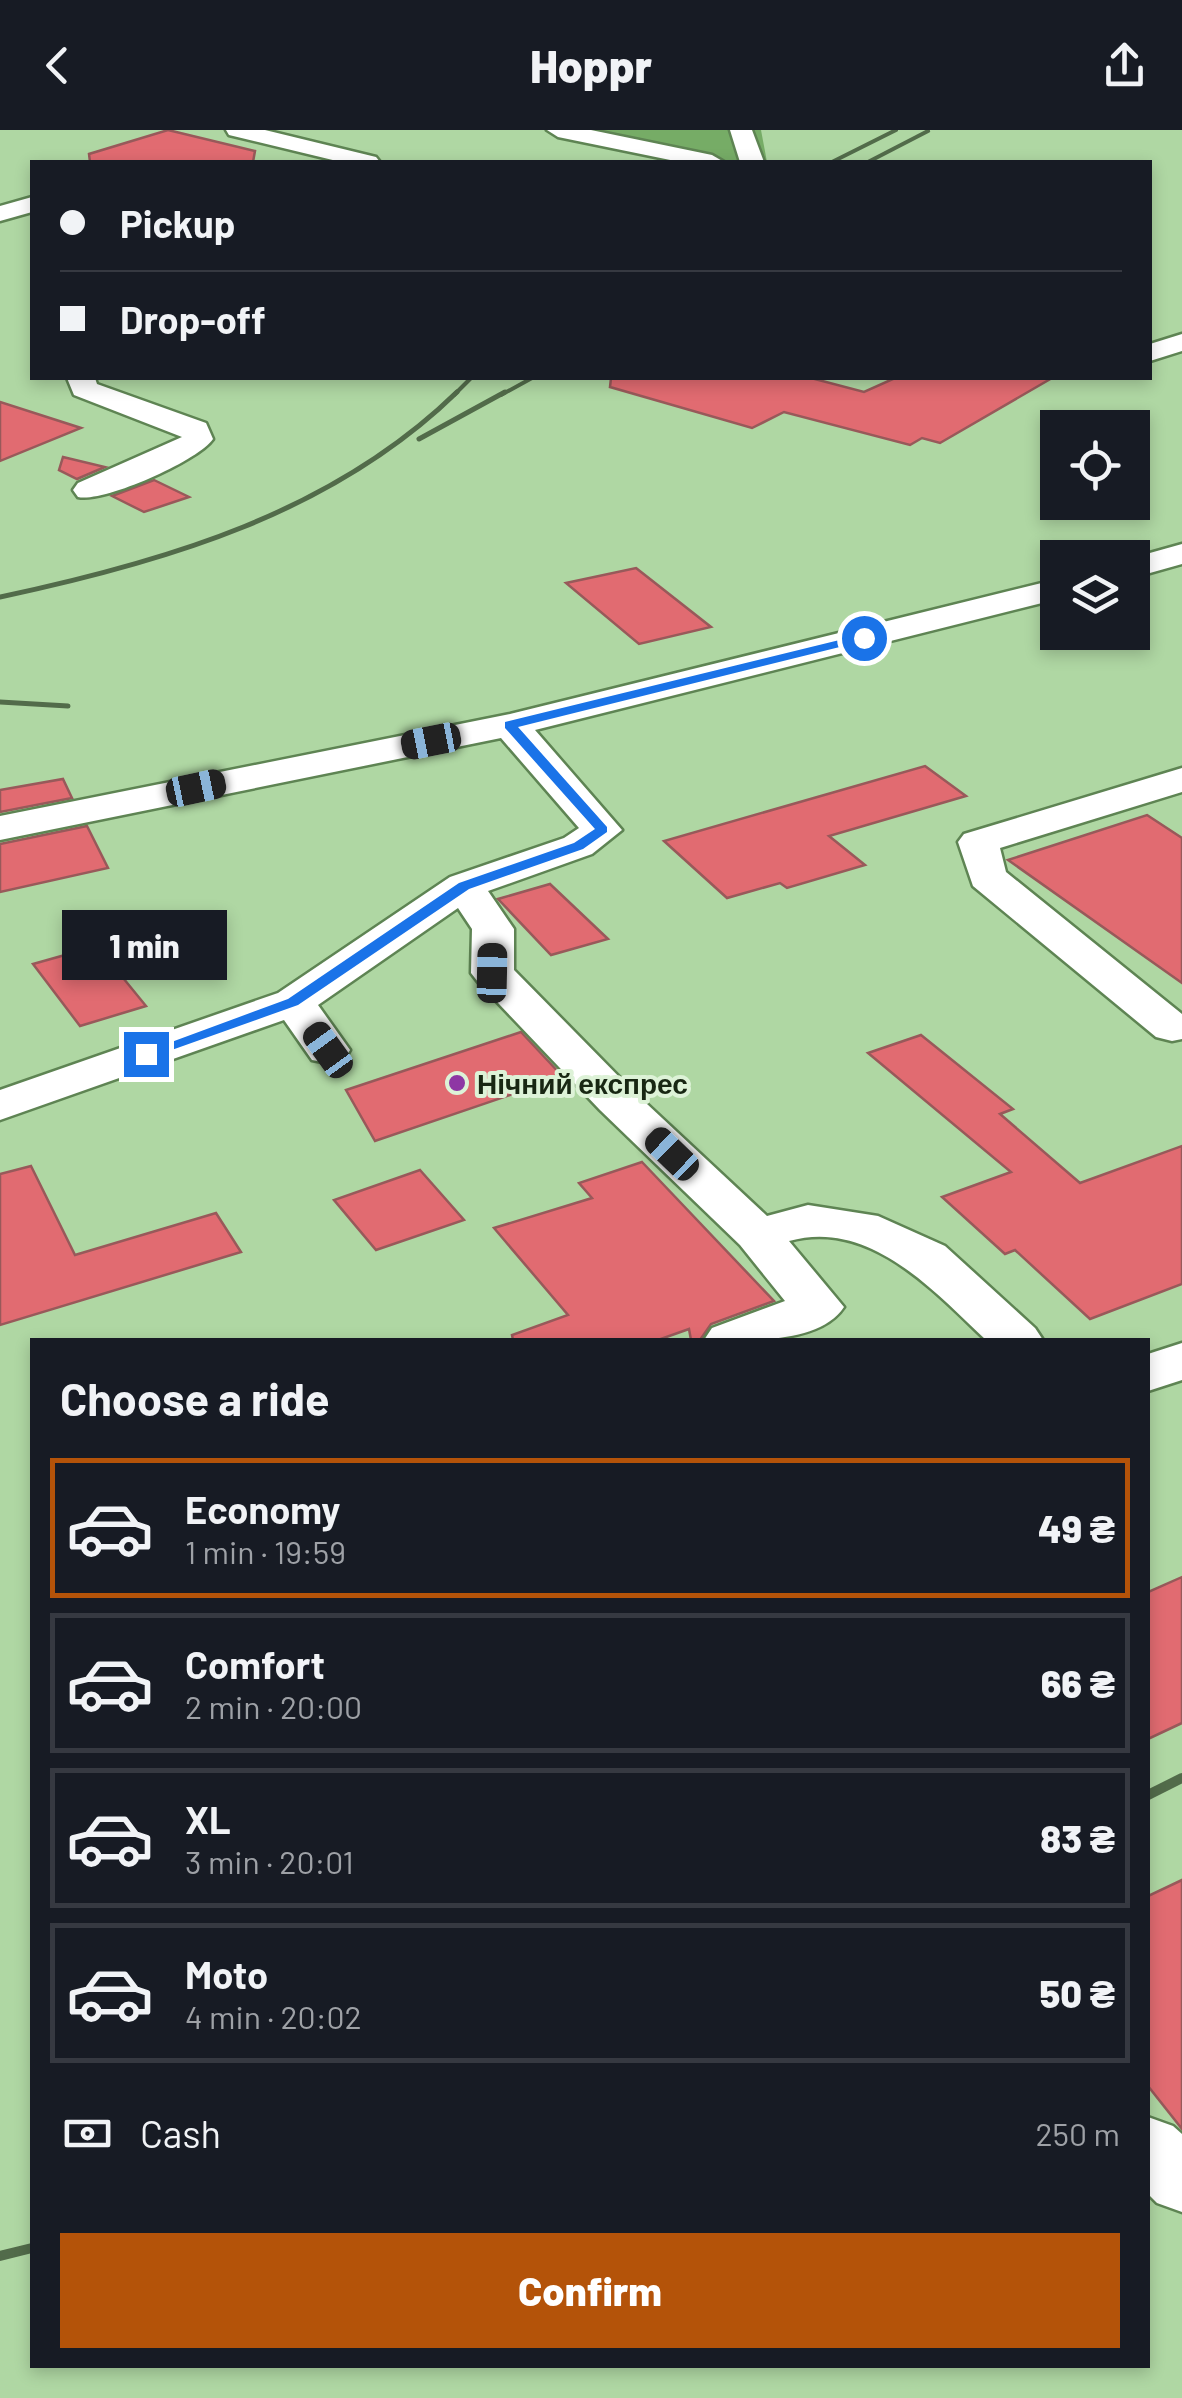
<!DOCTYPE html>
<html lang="en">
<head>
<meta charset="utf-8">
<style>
	body { margin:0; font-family:Barlow,sans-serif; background:#242831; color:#f1f3f6; height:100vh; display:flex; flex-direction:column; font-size:38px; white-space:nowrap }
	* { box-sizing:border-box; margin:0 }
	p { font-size:32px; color:#9ea1a6 }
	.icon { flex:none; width:55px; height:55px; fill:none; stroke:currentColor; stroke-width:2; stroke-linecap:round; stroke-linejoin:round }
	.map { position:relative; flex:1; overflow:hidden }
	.details { position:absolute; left:30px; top:1208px; width:1120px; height:1030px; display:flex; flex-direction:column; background:#171b24; border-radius:0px; box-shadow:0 5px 15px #0003 }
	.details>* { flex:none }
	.banner { position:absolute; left:30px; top:30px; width:1122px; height:220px; border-radius:0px; box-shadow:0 5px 15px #0003; display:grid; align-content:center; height:220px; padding:0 30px; background:#171b24 }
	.buttons { position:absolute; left:1040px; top:280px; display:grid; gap:20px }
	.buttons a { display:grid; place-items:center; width:110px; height:110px; border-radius:0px; background:#171b24; box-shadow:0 5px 15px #0003; font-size:50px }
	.end { position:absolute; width:45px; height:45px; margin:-22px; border:12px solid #1a73e8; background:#fff; box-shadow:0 0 0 5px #fff }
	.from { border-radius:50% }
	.bubble { position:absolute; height:70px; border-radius:0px; background:#171b24; box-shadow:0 5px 15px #0003; font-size:32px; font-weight:800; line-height:70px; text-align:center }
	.car { position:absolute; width:30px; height:60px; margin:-30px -15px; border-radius:12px; box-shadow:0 0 8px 2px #0007; background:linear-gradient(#222 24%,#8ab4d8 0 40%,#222 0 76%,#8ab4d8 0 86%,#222 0) }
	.banner b { display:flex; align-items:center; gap:35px; height:95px; font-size:38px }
	.banner b+b { border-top:2px solid #363941 }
	.banner i { width:25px; height:25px; background:#f1f3f6 }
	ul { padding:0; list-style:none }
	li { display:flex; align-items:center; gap:30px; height:140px; margin:0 20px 15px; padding:0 10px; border:5px solid #363941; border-radius:0px }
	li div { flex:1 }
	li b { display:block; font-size:38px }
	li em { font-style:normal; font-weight:800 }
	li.on { border-color:#b45309 }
	li>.icon { width:90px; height:90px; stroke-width:1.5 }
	h2 { padding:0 30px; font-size:45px; line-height:120px }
	.pay { display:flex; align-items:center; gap:25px; height:110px; padding:0 30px; font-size:38px }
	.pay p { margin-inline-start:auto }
	.button { display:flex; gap:20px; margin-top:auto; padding:20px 30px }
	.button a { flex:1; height:115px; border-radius:0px; background:#b45309; color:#fff; font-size:40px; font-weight:800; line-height:115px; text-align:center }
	header { display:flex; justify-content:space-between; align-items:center; height:130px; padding:0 30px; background:#171b24; font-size:45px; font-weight:800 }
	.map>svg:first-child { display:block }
</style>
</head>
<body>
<header><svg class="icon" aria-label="back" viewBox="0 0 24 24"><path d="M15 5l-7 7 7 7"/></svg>Hoppr<svg class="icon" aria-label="share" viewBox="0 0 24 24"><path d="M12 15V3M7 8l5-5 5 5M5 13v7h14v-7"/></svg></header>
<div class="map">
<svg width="1182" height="2268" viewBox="0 0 1182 2268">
	<rect width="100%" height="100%" fill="#afd7a3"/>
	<!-- green -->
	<polygon fill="#76ac66" points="547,0 761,0 767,32 701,32"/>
	<!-- building -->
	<g fill="#e16b71" stroke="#98595a" stroke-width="2.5">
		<polygon points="168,0 255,21 253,32 90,32 89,24"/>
		<polygon points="611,248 811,248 864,262 895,248 1052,248 940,313 922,308 910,315 784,282 752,298 610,257"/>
		<polygon points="0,272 81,298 0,331"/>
		<polygon points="63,327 105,337 77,349 59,340"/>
		<polygon points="154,350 189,367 144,382 112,366"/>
		<polygon points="636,438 711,497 639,514 566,453"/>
		<polygon points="925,636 966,666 829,706 865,735 787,758 780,753 727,768 664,711"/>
		<polygon points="63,649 72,668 0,682 0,660"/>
		<polygon points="1147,685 1182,708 1182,853 1008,730"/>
		<polygon points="87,696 108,738 0,762 0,714"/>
		<polygon points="550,754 608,809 551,825 498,769"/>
		<polygon points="97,816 146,876 80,896 33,834"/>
		<polygon points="521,902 563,947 375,1011 346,960"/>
		<polygon points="921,905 1013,979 1000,984 1080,1053 1182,1016 1182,1154 1090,1189 1015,1120 1005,1124 942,1067 1011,1042 868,923"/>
		<polygon points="642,1032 774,1171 711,1194 700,1210 691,1210 689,1199 658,1210 513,1210 512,1205 568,1185 494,1098 592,1068 579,1053"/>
		<polygon points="31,1036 75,1125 216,1083 241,1122 0,1195 0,1044"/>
		<polygon points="420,1040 464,1090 376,1120 334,1070"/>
		<polygon points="1182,1447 1182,1593 1148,1609 1148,1462"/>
		<polygon points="1182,1750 1182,1999 1148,1956 1148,1766"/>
	</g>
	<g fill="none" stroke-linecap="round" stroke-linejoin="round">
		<defs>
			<g id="minor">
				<polygon points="226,0 265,0 376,27 380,32 341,32 229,5"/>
				<polygon points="547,0 591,0 712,25 724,32 680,32 558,7"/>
				<polygon points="730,0 752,0 764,32 740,32"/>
				<polygon points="32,67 32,82 0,91 0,76"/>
				<polygon points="1182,204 1182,221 1150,231 1150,214"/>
				<path d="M67,248H95L97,254L206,293L213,309C198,331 103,373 78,367L73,360L78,353L182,307L74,265Z"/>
				<polygon points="1182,414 1182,434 1132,448 1132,428"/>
				<path d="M1058,449V469L535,600L622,700L592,724L488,761L514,799V840L632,960L767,1086L808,1075L878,1086L945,1116L1035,1198L1043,1210H986C934,1161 869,1088 789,1111L844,1177C819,1215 745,1210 704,1210L712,1198L785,1171L740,1115L600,980L478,852L471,843L472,799L458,778L318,875L350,920L344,930L328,933L312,930L284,890L0,990V960L278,863L450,747L564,708L579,698L501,608L0,710V686L510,584Z"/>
				<polygon points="1182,638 1182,662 1000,718 1006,742 1182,884 1182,909 1172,911 1156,907 973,756 958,712 964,704"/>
				<polygon points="1182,1213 1182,1250 1148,1261 1148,1224"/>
				<polygon points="1148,1987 1173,1996 1182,2004 1182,2082 1157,2073 1148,2064"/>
			</g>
		</defs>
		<!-- minor casing -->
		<use href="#minor" stroke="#5e8453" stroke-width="5"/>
		<!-- minor -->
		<use href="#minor" fill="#fff" fill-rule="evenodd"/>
		<!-- rail-far2 -->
		<g stroke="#526b4a" stroke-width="4">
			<polyline points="832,32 896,0"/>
			<polyline points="868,32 928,1"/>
			<polyline points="454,265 471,248"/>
			<polyline points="501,265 532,248"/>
		</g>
		<!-- rail-far1 -->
		<g stroke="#526b4a" stroke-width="5">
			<polyline points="419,309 505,262"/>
			<path d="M0,467C165,432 333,383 457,262"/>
			<polyline points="0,572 68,576"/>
		</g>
		<!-- rail -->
		<g stroke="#526b4a" stroke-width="10">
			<polyline points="1148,1665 1182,1648"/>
			<polyline points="0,2126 32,2118"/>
		</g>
	</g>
	<!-- route -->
	<polygon fill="#1a73e8" points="864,504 868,510 518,597 607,697 607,702 583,719 469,759 298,875 152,927 139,924 288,869 459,753 574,713 595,699 505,598 505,592"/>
	<!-- markers -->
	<circle fill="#8e37a4" stroke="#ddf2d7" stroke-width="4" cx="457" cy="953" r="10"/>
	<g text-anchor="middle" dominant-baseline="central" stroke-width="8" stroke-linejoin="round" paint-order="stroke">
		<!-- poi labels -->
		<g font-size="28" font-weight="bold" fill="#182713" stroke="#ddf2d7" text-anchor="start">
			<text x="477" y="953">Нічний експрес</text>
		</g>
	</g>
</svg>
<div class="buttons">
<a><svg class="icon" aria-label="locate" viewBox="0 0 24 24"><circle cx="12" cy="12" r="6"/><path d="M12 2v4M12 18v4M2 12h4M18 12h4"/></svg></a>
<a><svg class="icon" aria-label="layers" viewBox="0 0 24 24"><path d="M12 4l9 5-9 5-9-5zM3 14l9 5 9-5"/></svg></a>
</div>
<i class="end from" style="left:864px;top:508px"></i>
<i class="end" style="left:146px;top:924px"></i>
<div class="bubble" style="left:62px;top:780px;width:165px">1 min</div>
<i class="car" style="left:431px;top:611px;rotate:259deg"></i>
<i class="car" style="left:196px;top:658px;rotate:78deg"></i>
<i class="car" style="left:492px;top:843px;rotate:1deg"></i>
<i class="car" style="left:328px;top:920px;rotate:324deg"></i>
<i class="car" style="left:672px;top:1024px;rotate:314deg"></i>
<div class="banner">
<b><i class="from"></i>Pickup</b>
<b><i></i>Drop-off</b>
</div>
<section class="details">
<h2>Choose a ride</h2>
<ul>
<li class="on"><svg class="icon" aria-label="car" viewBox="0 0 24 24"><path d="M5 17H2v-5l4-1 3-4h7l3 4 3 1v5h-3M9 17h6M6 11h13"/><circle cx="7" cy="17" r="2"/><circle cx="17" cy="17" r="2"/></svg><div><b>Economy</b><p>1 min · 19:59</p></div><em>49 ₴</em></li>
<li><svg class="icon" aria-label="car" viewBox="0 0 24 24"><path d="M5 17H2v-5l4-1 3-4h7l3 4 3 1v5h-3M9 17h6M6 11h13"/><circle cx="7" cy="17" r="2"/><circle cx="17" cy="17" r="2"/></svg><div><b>Comfort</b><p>2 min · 20:00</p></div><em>66 ₴</em></li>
<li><svg class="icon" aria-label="car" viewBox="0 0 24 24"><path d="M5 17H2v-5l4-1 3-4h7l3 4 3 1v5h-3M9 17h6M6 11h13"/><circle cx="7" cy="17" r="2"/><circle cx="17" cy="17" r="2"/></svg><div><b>XL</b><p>3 min · 20:01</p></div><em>83 ₴</em></li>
<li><svg class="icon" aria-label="car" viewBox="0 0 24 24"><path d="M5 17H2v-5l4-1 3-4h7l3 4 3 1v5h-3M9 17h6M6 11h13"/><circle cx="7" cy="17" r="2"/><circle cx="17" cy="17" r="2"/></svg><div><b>Moto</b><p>4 min · 20:02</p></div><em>50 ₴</em></li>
</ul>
<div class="pay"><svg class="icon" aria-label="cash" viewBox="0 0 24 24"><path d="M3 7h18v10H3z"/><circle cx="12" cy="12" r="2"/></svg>Cash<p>250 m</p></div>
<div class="button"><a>Confirm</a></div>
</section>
</div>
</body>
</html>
